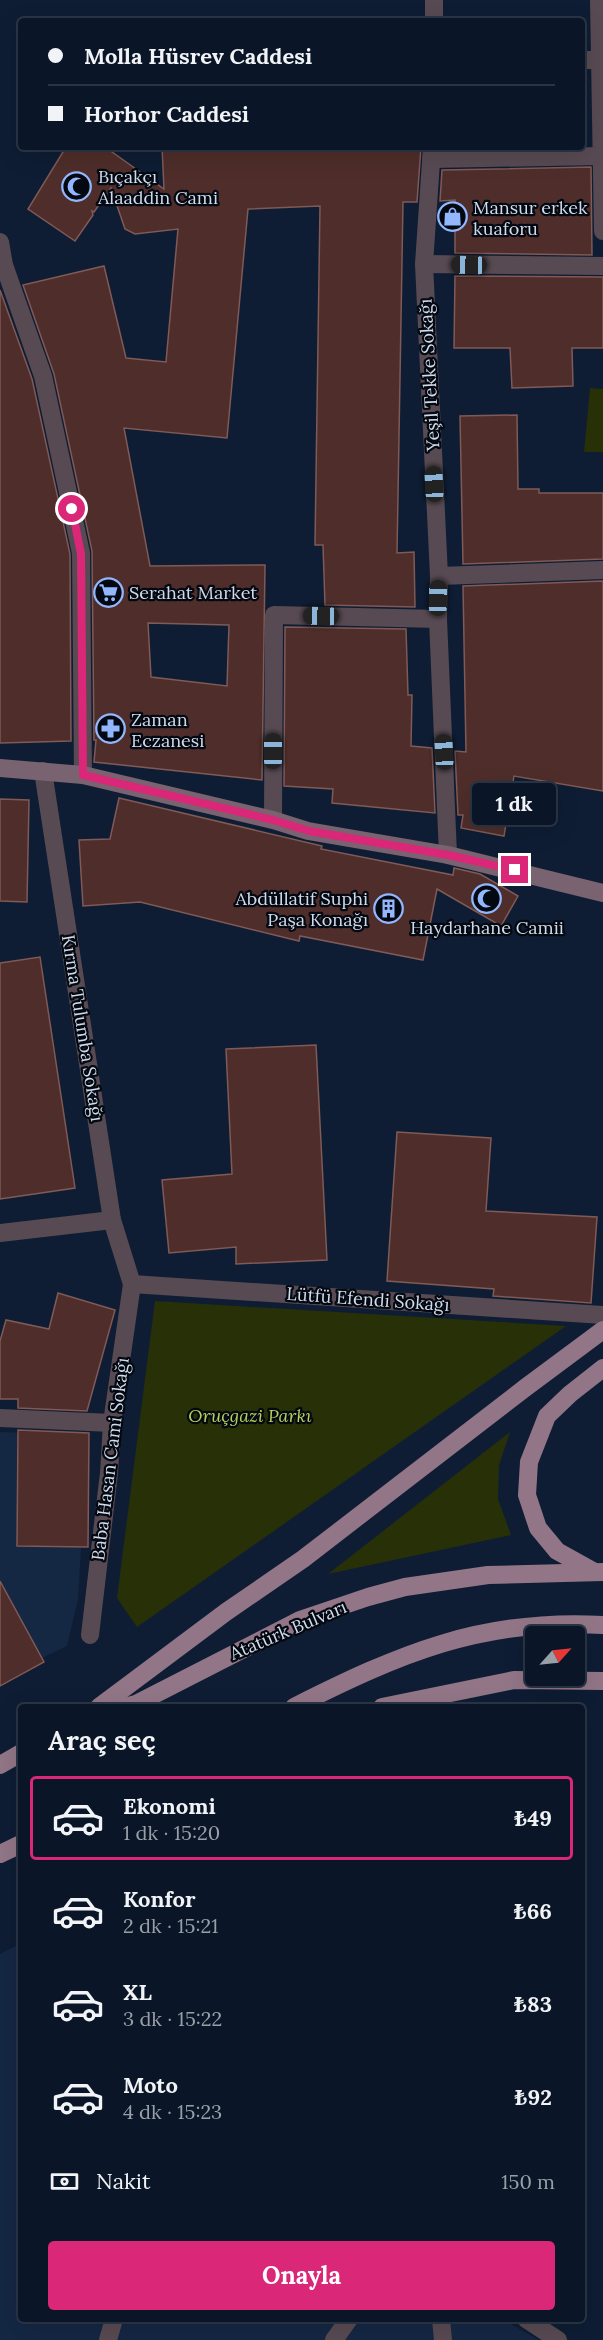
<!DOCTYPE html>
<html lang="tr">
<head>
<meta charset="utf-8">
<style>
	body { margin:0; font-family:Lora,serif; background:#182333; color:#f1f3f6; height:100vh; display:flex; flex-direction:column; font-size:22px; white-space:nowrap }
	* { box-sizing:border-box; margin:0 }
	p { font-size:20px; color:#999fa7 }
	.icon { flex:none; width:33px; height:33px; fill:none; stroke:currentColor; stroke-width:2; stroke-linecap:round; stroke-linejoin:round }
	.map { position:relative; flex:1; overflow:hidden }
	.details { position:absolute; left:18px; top:1704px; width:567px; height:618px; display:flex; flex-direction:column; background:#0a1627; border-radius:6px; box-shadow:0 6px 24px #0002,0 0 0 2px #2a3544 }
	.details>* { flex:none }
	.top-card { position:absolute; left:18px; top:18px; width:567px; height:132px; border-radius:6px; box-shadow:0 6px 24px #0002,0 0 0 2px #2a3544; display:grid; align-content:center; height:132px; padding:0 30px; background:#0a1627 }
	.needle { width:39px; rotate:63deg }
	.controls { position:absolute; left:525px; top:1626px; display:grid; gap:12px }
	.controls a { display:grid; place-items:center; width:60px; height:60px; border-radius:6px; background:#0a1627; box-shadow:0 6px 24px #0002,0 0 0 2px #2a3544; font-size:30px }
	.end { position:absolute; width:27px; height:27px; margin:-14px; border:8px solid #db2777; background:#fff; box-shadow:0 0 0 3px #fff }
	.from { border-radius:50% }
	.bubble { position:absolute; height:42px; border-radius:6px; background:#0a1627; box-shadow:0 6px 24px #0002,0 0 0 2px #2a3544; font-size:20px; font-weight:700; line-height:42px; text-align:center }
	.car { position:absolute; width:18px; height:36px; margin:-18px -9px; border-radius:8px; box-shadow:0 0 4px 2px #0007; background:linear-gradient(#222 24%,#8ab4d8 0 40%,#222 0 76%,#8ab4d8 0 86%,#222 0) }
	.top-card b { display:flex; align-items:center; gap:21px; height:57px; font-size:22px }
	.top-card b+b { border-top:2px solid #2a3544 }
	.top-card i { width:15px; height:15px; background:#f1f3f6 }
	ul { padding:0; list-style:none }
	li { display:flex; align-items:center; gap:18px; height:84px; margin:0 12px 9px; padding:0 18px; border:3px solid transparent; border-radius:6px }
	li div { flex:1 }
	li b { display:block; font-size:22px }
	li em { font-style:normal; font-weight:700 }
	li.active { border-color:#db2777 }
	li>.icon { width:54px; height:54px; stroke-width:1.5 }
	h2 { padding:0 30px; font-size:27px; line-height:72px }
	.pay { display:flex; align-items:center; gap:15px; height:66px; padding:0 30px; font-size:22px }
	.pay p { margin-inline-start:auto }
	.action { display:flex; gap:12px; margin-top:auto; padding:12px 30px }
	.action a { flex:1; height:69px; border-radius:6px; background:#db2777; color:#fff; font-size:24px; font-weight:700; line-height:69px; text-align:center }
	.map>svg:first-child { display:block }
</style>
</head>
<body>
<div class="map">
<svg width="603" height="2340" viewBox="0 0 603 2340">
	<rect width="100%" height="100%" fill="#0e1d34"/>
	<!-- built -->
	<g fill="#142743">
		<polygon points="0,1432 88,1435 78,1599 67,1646 0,1678"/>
		<polygon points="21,1943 21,2319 502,2319 539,2340 0,2340 0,1954"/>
	</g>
	<!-- green -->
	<g fill="#283008">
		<polygon points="590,388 603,389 603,452 584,452"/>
		<polygon points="155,1301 566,1326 137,1627 117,1598"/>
		<polygon points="510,1432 499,1465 498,1499 511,1535 328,1574"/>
	</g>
	<!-- building -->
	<g fill="#4e2d2a" stroke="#7f5a56" stroke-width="1.5" fill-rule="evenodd">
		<path d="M66,147H105L164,189L162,147H421L417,202H403L397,553L414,552L415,607L325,605L323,545H315L320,206L248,209L227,438L124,428L150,566L265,565L262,780L94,762L96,740H94L92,551L54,374L23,285L104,266L126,358L166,362L178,229L135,234L125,229L111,188L94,212L92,211L93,215L75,241L28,209ZM148,623L229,625L227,686L151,677Z"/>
		<polygon points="591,167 592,255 455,253 455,200 440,201 442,170"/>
		<polygon points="455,276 603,277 603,348 572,348 573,386 512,388 510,348 454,348"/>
		<polygon points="0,290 32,379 70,554 71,741 0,743"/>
		<polygon points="517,415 518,489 539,489 539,493 603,493 603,559 463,564 460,416"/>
		<polygon points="603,581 603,791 514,776 504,836 461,828 463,815 458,815 455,751 466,752 463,586"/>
		<polygon points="285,627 406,629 408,695 412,695 411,746 432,748 435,813 332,803 333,789 284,786"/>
		<polygon points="119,798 322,846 321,849 453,875 454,868 480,874 518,896 501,926 437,889 423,960 300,936 299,941 140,902 83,906 79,840 110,839"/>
		<polygon points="0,799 29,800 27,902 0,901"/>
		<polygon points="40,957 75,1188 0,1199 0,963"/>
		<polygon points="316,1045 327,1260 236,1264 236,1247 169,1253 162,1180 232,1174 226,1049"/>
		<polygon points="397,1132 491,1138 486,1211 597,1217 591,1303 493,1296 494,1289 387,1281"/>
		<polygon points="58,1293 115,1310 87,1411 18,1408 18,1399 0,1399 0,1341 6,1320 49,1329"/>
		<polygon points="18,1430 89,1433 88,1547 17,1546"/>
		<polygon points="0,1581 44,1662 0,1686"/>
	</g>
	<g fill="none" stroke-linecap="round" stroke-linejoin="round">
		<!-- street -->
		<g stroke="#584a52" stroke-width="18">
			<polyline points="434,0 434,21"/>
			<polyline points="599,0 603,231"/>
			<polyline points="582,60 601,60"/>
			<polyline points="432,147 424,264 439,576 438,619 448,855"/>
			<polyline points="431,159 602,156"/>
			<polyline points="0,242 4,265 43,376 81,553 83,775"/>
			<polyline points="424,264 603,266"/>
			<polyline points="439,576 603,570"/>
			<polyline points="43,771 112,1220 132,1284 112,1423 109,1473 90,1635"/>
			<polyline points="273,820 274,615 438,619"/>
			<polyline points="0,1233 112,1220"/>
			<polyline points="132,1284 603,1315"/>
			<polyline points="0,1418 112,1423"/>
			<polyline points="441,2319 443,2340"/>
			<polyline points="526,2319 558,2340"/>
			<polyline points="108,2340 114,2319"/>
			<polyline points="334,2340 349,2319"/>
		</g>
		<!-- secondary -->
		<polyline stroke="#796370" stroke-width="18" points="0,768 83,775 273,820 308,831 448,855 603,893"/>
		<!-- primary -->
		<g stroke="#927687" stroke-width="18">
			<polyline points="593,1571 557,1551 538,1528 527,1495 529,1462 547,1416 570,1394 603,1368"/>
			<polyline points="99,1707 226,1612 303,1559 525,1388 603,1330"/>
			<polyline points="125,1707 136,1704 300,1620 368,1597 405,1587 488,1575 603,1572"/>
			<path d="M294,1707C399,1654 482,1618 603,1625"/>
			<polyline points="382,1707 514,1680 603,1681"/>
			<polyline points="0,1765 21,1753"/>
			<polyline points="0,1854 21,1844"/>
		</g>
	</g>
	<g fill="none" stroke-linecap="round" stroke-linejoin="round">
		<!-- route -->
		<polyline stroke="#db2777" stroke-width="8" points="72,509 81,554 83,775 273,820 309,831 448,855 515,870"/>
	</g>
	<!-- icons -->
	<defs>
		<symbol id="mosque-ring" viewBox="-11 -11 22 22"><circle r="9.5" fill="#030811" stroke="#92b7fd" stroke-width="1.5"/><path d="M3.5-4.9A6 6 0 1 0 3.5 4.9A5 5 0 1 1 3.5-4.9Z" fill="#92b7fd"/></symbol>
		<symbol id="shop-ring" viewBox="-11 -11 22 22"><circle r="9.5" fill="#030811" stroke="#92b7fd" stroke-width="1.5"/><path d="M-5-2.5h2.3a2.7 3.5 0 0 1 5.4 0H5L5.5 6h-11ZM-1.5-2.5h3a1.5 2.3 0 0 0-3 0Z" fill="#92b7fd"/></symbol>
		<symbol id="supermarket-ring" viewBox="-11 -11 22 22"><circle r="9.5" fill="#030811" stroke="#92b7fd" stroke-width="1.5"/><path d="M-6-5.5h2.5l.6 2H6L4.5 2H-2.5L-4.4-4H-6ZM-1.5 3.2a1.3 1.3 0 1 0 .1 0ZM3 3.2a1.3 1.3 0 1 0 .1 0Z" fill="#92b7fd"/></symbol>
		<symbol id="pharmacy-ring" viewBox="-11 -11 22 22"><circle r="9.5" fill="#030811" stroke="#92b7fd" stroke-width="1.5"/><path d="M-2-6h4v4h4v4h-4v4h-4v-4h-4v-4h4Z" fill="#92b7fd"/></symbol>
		<symbol id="building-ring" viewBox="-11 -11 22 22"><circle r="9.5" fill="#030811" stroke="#92b7fd" stroke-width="1.5"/><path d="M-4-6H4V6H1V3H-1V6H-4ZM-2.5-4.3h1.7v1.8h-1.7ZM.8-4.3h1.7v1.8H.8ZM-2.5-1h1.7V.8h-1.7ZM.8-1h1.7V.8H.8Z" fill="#92b7fd"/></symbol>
	</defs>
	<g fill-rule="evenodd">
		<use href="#mosque-ring" x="60" y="170" width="33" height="33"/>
		<use href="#shop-ring" x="436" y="200" width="33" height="33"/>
		<use href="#supermarket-ring" x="92" y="576" width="33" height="33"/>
		<use href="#pharmacy-ring" x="94" y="712" width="33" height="33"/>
		<use href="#mosque-ring" x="470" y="882" width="33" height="33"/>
		<use href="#building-ring" x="372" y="892" width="33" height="33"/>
	</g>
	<g text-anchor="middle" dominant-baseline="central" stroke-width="4.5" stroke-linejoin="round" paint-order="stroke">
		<!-- poi labels -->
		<g font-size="18" fill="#d0dbeb" stroke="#030811" text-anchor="start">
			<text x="98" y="176">Bıçakçı<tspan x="98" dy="21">Alaaddin Cami</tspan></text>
			<text x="473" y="207">Mansur erkek<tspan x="473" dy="21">kuaforu</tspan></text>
			<text x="129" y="592">Serahat Market</text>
			<text x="131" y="719">Zaman<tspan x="131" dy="21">Eczanesi</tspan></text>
			<text x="368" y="898" text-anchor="end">Abdüllatif Suphi<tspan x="368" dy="21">Paşa Konağı</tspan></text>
			<text x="487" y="927" text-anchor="middle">Haydarhane Camii</text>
		</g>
		<!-- street labels -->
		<g font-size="18" fill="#d0dbeb" stroke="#030811">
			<text transform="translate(429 375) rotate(-93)">Yeşil Tekke Sokağı</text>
			<text transform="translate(83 1028) rotate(81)">Kırma Tulumba Sokağı</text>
			<text transform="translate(368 1299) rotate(4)">Lütfü Efendi Sokağı</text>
			<text transform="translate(110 1459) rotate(-83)">Baba Hasan Cami Sokağı</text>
			<text transform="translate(288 1630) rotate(-23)">Atatürk Bulvarı</text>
		</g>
		<!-- park labels -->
		<g font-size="18" font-style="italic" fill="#b7d15a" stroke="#030811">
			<text x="250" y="1415">Oruçgazi Parkı</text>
		</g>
	</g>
</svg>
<div class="controls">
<a><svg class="needle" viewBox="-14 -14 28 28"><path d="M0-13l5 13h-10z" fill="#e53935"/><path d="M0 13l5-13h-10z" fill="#999fa7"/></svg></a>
</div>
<i class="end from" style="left:72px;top:509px"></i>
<i class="end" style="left:515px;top:870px"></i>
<div class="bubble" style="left:472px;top:783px;width:84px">1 dk</div>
<i class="car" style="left:469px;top:265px;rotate:271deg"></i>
<i class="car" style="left:434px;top:484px;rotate:357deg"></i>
<i class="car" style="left:438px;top:598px;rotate:1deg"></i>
<i class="car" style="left:321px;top:616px;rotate:271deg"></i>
<i class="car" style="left:273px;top:751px;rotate:0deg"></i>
<i class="car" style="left:444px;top:752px;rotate:357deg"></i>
<div class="top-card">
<b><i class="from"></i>Molla Hüsrev Caddesi</b>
<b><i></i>Horhor Caddesi</b>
</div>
<section class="details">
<h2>Araç seç</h2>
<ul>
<li class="active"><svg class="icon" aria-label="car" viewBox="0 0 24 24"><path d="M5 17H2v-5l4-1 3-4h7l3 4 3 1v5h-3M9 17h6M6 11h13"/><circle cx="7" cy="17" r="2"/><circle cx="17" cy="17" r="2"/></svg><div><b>Ekonomi</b><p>1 dk · 15:20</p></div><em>₺49</em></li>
<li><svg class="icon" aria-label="car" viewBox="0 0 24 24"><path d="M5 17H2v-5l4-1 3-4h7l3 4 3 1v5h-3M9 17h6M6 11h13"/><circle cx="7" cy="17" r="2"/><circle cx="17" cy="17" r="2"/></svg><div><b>Konfor</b><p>2 dk · 15:21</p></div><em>₺66</em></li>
<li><svg class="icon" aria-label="car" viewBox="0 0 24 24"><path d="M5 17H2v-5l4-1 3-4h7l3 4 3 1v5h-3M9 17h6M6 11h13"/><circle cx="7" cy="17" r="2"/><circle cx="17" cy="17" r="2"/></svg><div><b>XL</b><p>3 dk · 15:22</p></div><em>₺83</em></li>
<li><svg class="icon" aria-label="car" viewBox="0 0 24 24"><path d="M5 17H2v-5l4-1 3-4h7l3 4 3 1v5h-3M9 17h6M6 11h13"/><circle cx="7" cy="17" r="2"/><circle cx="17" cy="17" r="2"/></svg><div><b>Moto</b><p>4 dk · 15:23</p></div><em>₺92</em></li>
</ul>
<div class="pay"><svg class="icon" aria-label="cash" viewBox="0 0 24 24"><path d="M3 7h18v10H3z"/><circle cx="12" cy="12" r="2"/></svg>Nakit<p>150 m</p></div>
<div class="action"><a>Onayla</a></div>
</section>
</div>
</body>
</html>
